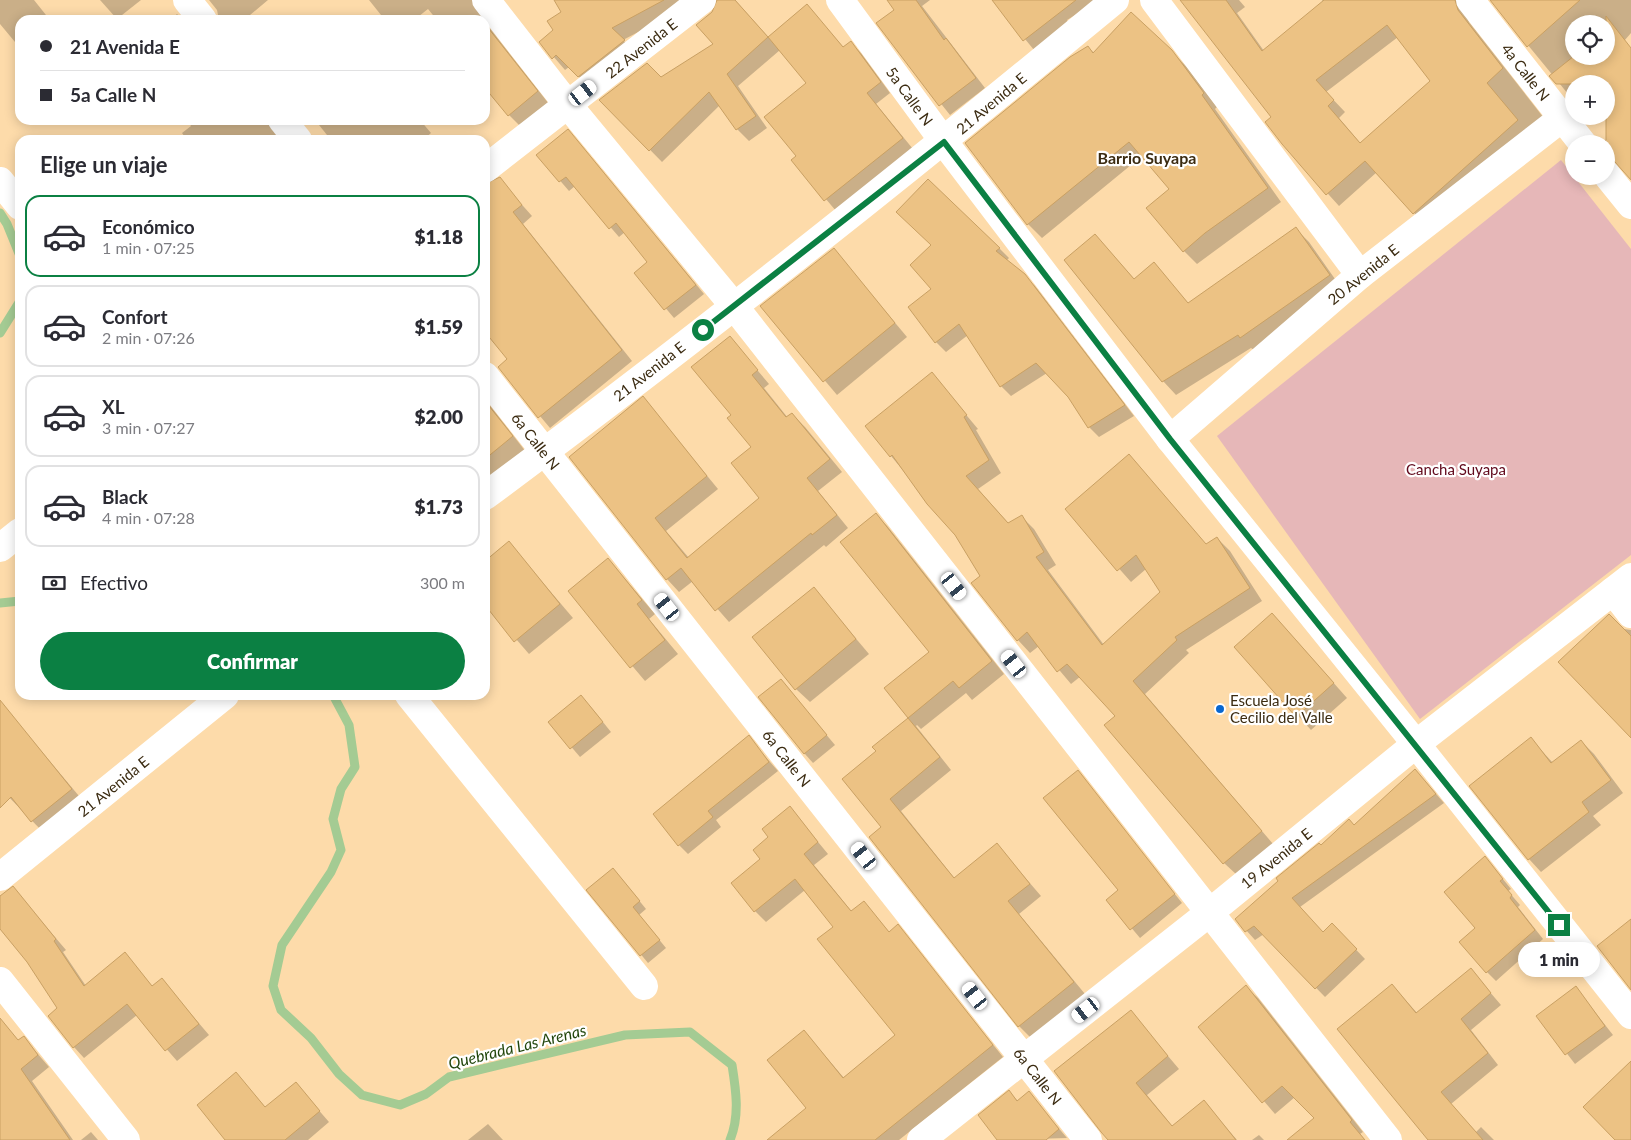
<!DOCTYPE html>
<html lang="es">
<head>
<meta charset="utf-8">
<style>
	body { margin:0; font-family:Lato,sans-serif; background:#f7f7f7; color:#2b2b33; height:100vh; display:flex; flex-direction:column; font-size:19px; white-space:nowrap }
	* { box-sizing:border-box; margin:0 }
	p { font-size:16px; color:#7c7c81 }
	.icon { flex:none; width:28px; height:28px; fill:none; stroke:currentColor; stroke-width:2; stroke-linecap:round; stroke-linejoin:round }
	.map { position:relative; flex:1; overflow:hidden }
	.details { position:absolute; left:15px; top:135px; width:475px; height:565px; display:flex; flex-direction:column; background:#fff; border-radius:15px; box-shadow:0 2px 12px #0003 }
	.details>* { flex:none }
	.banner { position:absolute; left:15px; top:15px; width:475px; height:110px; border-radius:15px; box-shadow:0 2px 12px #0003; display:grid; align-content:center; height:110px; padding:0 25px; background:#fff }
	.controls { position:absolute; left:1565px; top:15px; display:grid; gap:10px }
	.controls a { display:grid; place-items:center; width:50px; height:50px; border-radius:50%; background:#fff; box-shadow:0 2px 12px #0003; font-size:25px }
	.end { position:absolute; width:22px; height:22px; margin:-11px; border:6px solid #0b8043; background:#fff; box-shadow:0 0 0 2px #fff }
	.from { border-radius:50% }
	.bubble { position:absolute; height:35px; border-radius:18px; background:#fff; box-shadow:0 2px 12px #0003; font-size:16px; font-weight:800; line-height:35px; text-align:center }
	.car { position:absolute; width:15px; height:30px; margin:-15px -8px; border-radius:6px; box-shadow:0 0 4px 1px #0007; background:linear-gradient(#fff 24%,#345 0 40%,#fff 0 76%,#345 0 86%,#fff 0) }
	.banner b { display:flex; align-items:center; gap:18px; height:48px; font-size:19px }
	.banner b+b { border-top:1px solid #e1e1e2 }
	.banner i { width:12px; height:12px; background:#2b2b33 }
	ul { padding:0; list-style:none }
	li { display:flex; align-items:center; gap:15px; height:82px; margin:0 10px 8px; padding:0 15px; border:2px solid #e1e1e2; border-radius:15px }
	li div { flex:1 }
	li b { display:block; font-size:19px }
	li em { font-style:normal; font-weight:800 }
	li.on { border-color:#0b8043 }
	li>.icon { width:45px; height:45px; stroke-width:1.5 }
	h2 { padding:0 25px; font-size:22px; line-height:60px }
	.pay { display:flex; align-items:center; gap:12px; height:55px; padding:0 25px; font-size:19px }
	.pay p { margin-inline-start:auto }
	.action { display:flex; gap:10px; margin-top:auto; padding:10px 25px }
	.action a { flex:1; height:58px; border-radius:30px; background:#0b8043; color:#fff; font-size:20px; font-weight:800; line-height:58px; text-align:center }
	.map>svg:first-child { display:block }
</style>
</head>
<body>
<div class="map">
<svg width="1631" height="1140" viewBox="0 0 1631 1140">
	<rect width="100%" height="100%" fill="#fddbaa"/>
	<!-- green -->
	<polygon fill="#e6b7b8" points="1561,160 1631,249 1631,555 1420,719 1217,436"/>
	<!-- shadow -->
	<g fill="#0003" fill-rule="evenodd">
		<polygon points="0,0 34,0 50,20 20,20 20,48 0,24"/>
		<polygon points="100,0 141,0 117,19"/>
		<polygon points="209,0 268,0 244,20 219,20 217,10"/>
		<polygon points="369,0 488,0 484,20 437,20 428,9 414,20 385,20"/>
		<polygon points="555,0 706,0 684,8 623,40 636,53 590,88 569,67 565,70 541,42 555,31 563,12"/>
		<polygon points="718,0 735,0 769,38 807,6 844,48 851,43 861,53 890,93 876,104 913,149 836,211 793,160 798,156 808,83 780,50 738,86 767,128 749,141 737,129 720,105 662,162 601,100 661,79 715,45 698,25 717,7"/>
		<polygon points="888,0 930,0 922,6 985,88 950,115 915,71 896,10"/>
		<polygon points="993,0 1100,0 1067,20 1069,23 1034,50"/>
		<path d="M1182,0H1239L1245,7L1237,13L1264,51L1323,2L1322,0H1471L1466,14L1469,22L1547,122L1425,225L1377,172L1339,206L1283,144L1272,117ZM1398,37L1431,81L1361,144L1339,118L1345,112L1326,92Z"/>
		<path d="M1491,0H1631V33L1618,48H1631V178L1618,133L1606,116V84H1574L1573,100ZM1574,24H1606V56H1574Z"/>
		<polygon points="177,14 183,20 170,20"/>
		<polygon points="485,22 549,104 521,127 509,115 485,80"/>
		<polygon points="1088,47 1094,53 1171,51 1186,66 1217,107 1215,109 1281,202 1197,264 1184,251 1171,189 1142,156 1042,238 1028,224 966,143"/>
		<polygon points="187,120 272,120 281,140 187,140 182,133 191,126"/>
		<polygon points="315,120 420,120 431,133 423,140 331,140"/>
		<polygon points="577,140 704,294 674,318 636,273 649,262 625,232 619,237 575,186 569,191 538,155"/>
		<polygon points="499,179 532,216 523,224 632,361 550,428 499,367 509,359 485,330 485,185"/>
		<polygon points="1296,229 1309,242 1342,289 1254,350 1251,348 1176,395 1163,381 1095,235 1135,280 1153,264 1189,304"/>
		<polygon points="999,248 1009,258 1006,261 1035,286 1134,416 1099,437 1089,427 1069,396 1047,373 1011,396 1001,386 968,335 946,352 936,342 910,307"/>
		<polygon points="834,250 907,337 837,395 762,306"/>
		<polygon points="730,338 769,384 764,388 788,418 792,414 805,427 842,472 818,491 848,528 826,547 824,545 729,622 693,581 679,592 667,579 571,457 643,398 718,489 666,531 689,558 761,498 753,447 732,415"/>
		<polygon points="932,374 978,429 976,430 1001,473 978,489 1009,524 1022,517 1034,529 1056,565 1048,570 1104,645 1161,592 1146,569 1131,582 1066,509 1207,545 1217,538 1230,551 1262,601 1186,650 1189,653 1145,694 1273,844 1237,875 1224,863 1117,716 1081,676 1071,684 1039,646 1030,653 1018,640 956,534 891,456"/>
		<polygon points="485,399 526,452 485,485"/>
		<polygon points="876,514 888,527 1004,674 972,700 966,693 921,729 917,725 916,726 951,770 901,811 955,879 997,845 1041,896 1019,914 1085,994 1031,1038 1019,1026 882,828 878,751 874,747 909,718 886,688 931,652"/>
		<polygon points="509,543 573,618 529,654 485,603 485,563"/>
		<polygon points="608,559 655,614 649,619 678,654 645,681 569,591"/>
		<polygon points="814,589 869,654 810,702 796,689"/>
		<polygon points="1285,628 1347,698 1311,730 1236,647"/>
		<polygon points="1624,629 1631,630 1631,736"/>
		<polygon points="781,681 835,745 813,763 805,754"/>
		<polygon points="1,703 84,802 45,834 0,788"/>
		<polygon points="590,706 611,732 580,757 550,722"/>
		<polygon points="748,737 778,771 716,820 721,827 688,854 679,845"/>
		<polygon points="1531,739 1553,763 1581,741 1594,754 1623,793 1593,816 1601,825 1541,872 1529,859"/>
		<polygon points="1078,772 1182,903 1140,938 1108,900 1120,890"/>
		<polygon points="1424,780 1444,803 1300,907 1323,933 1341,934 1365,959 1325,997 1264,934 1255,940 1236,919 1321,846"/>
		<polygon points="790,808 828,854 814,865 852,912 864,903 890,933 898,926 1003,1057 899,1140 787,1140 808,1108 804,1031 844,1078 896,1036 834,927 805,890 766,922 755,911 761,859 770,837"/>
		<polygon points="1485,857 1511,889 1508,891 1520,905 1518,907 1543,939 1496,981 1487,972 1477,928"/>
		<polygon points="620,877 646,909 639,915 666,948 648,963 588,890"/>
		<polygon points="13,888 66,950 63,952 86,986 125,954 153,987 162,980 209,1035 177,1061 137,1015 84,1058 74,1047 59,1008 28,962 0,927 0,898"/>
		<polygon points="1471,970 1501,1005 1471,1030 1498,1065 1451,1104 1476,1132 1481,1127 1494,1140 1430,1140 1392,985 1418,1014"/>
		<polygon points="1246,987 1258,998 1363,1132 1360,1134 1365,1140 1289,1140 1316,1118 1295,1097 1275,1114 1200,1027"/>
		<polygon points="1576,988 1613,1035 1575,1064 1538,1016"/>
		<polygon points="1130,1011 1179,1069 1147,1095 1173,1127 1204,1102 1237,1140 1110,1140"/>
		<polygon points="9,1031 19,1041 24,1038 49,1067 32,1081 73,1140 1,1140 0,1138 0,1038"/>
		<polygon points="236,1074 266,1108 296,1084 329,1122 308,1140 227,1140"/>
		<polygon points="1009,1092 1018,1101 1029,1093 1067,1138 999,1140"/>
		<polygon points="488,1124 503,1140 468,1140"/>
		<polygon points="91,1132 98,1140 81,1140"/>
		<polygon points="1259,1135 1264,1140 1252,1140"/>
	</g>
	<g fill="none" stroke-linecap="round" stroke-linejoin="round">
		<!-- stream -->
		<g stroke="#a4cb93" stroke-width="9">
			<polyline points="0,213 7,224 20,256"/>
			<polyline points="0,333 20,301"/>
			<polyline points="0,603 20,601"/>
			<path d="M333,695L349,725L355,767L341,789L333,819L341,850L331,872L282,945L273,986L281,1010L311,1038L339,1074L362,1095L400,1105L426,1094L449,1077L625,1035L690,1032L732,1065C736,1090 740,1116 730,1140"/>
		</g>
	</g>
	<!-- building -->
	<g fill="#ecc284" stroke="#c9a063" fill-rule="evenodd">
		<polygon points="554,0 664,0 612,28 625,40 578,77 556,55 552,59 539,42 553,30 547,21 561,12"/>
		<polygon points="717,0 735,0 768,37 727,74 756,116 736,130 709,92 649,151 599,100 647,63 661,77 713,44 696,25 712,12"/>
		<polygon points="887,0 916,0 944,40 946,38 976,78 939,106 876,23 894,10"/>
		<polygon points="992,0 1076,0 1023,41"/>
		<path d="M1180,0H1226L1262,51L1324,0H1455L1458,10L1503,68L1487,83L1518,120L1413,214L1365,161L1326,195L1282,144L1265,122L1271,117ZM1387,25L1430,81L1360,143L1328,106L1334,100L1316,80Z"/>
		<polygon points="1490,0 1580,0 1527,47"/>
		<polygon points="807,4 843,47 851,41 881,82 867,93 903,138 824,201 791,160 796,156 764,117 806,83 768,37"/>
		<polygon points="1131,12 1172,50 1204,93 1202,95 1268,188 1205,233 1183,252 1146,208 1169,189 1129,142 1027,225 965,143 1070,57 1088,46 1093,53"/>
		<polygon points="1606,16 1631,48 1631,180 1606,152 1606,144 1602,144 1606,140 1606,84 1556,84 1549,76 1574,56 1606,56"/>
		<polygon points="485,24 538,91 508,116 485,88"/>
		<polygon points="568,129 696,285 664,310 634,273 647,262 616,223 609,229 566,177 559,182 536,155"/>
		<polygon points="500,177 522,205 513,212 622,350 538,418 498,367 507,359 485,332 485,184"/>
		<polygon points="928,179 1000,248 996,251 1025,274 1125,405 1088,428 1068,397 1036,363 1000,387 959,324 935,343 908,307 931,289 910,265 931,245 896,212"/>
		<polygon points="1296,227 1330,275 1240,338 1238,335 1162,382 1064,260 1095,234 1134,279 1154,262 1188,303"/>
		<polygon points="834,248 895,323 823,382 760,306"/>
		<polygon points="730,336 758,370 752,375 786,417 792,413 830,459 807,478 837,515 812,535 811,533 715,611 681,568 666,580 569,457 643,396 707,476 655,518 687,558 759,498 731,463 751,447 727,418 731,415 691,367"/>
		<polygon points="932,372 967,415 964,417 989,460 966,476 1008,523 1022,515 1044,552 1036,557 1102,645 1160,592 1136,555 1117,571 1065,509 1129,454 1206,544 1217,537 1250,588 1175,637 1177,640 1133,681 1262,831 1223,864 1104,725 1115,716 1067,664 1057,672 1027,632 1017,641 971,583 980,576 955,535 927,504 892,455 890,457 865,426"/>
		<polygon points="485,401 513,436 485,459"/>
		<polygon points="876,513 992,661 959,688 953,681 908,718 884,688 929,652 840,542"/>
		<polygon points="509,541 560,604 514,642 485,605 485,561"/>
		<polygon points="608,558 642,600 637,604 665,640 630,668 568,591"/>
		<polygon points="814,587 856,639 795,690 752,637"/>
		<polygon points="1272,613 1334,683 1296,717 1234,647"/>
		<polygon points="1609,614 1631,636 1631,738 1558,662"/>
		<polygon points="781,679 827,735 804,754 758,697"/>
		<polygon points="581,695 603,722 570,749 548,722"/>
		<polygon points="0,700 72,789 31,822 11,797 0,808"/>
		<polygon points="908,718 940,757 890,799 954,878 997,843 1030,884 1008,901 1074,982 1018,1027 869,837 881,827 842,779 876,751 872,747"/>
		<polygon points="749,735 769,762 708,811 713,817 678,846 653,814"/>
		<polygon points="1531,737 1551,763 1581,740 1611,780 1582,802 1589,812 1528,860 1469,786"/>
		<polygon points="1415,769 1436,794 1292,898 1323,932 1332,923 1357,949 1315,989 1254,926 1245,932 1235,919 1278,881 1276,878 1319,843 1321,845 1349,819 1354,825"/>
		<polygon points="1078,770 1175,894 1130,930 1106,900 1118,890 1043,798"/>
		<polygon points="790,806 818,842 804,854 851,911 864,901 889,932 898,924 993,1045 875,1140 767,1140 806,1108 767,1060 804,1030 843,1078 895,1035 817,939 833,927 795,879 754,912 731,883 760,859 753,850 768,837 762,829"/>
		<polygon points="1485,856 1503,879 1500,881 1512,895 1510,898 1535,930 1486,973 1459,942 1475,928 1444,892"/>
		<polygon points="613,868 640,901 633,907 660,940 640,956 586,890"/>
		<polygon points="13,886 56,939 54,941 84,986 125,952 152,986 162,978 199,1024 165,1051 127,1004 73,1048 48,1016 57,1008 27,962 0,929 0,896"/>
		<polygon points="1631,919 1631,990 1597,946"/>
		<polygon points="1471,968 1491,993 1461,1019 1488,1053 1441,1092 1483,1140 1428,1140 1337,1029 1392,984 1416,1013"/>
		<polygon points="1246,985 1352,1120 1350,1122 1365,1140 1287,1140 1314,1118 1282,1086 1262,1103 1198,1027"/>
		<polygon points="1576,986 1605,1026 1565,1055 1536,1016"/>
		<polygon points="1131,1010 1168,1056 1136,1083 1172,1126 1204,1100 1236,1140 1108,1140 1101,1132 1054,1071"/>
		<polygon points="0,1018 18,1040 24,1036 38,1055 21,1069 70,1140 0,1140"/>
		<polygon points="1631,1061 1631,1140 1615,1140 1583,1107"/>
		<polygon points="236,1072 265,1107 296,1082 320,1111 285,1140 225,1140 197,1105"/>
		<polygon points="1009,1090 1017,1101 1029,1091 1059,1129 1046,1140 997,1140 978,1115"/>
	</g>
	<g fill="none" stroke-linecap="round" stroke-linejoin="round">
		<!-- street -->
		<g stroke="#fff" stroke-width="28">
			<polyline points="187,0 203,20"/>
			<polyline points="486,0 568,105 734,306 1388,1140"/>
			<polyline points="840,0 944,142 1170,439 1416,744 1631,1015"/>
			<polyline points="1154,0 1360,275"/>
			<polyline points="1470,0 1583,144"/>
			<polyline points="282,120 298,140"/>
			<polyline points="485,169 702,0"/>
			<polyline points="1606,174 1631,205"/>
			<polyline points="0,181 20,206"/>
			<polyline points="485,376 1088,1140"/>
			<polyline points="1170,439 1360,275 1562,118"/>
			<path d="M485,496C700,337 909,170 1115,0"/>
			<polyline points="0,548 20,532"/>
			<polyline points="1613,591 1631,614"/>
			<polyline points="409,695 644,986"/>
			<polyline points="0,877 225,695"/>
			<polyline points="0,981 126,1140"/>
			<polyline points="921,1140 1209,913 1416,744 1631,577"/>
		</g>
	</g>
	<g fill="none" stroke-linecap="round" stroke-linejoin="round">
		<!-- route -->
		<polyline stroke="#0b8043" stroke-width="6" points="703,330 944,142 1170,439 1559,925"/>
	</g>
	<!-- markers -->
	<circle fill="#0867d0" stroke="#fff" stroke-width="2" cx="1220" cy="709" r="5"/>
	<g text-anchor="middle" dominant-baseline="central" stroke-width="4.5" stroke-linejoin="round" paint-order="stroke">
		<!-- street labels -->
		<g font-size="15" fill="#3b2b11" stroke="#fff">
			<text transform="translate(641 48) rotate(-38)">22 Avenida E</text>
			<text transform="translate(1526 72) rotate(52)">4a Calle N</text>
			<text transform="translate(910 96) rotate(54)">5a Calle N</text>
			<text transform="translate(991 103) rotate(-40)">21 Avenida E</text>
			<text transform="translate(1363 274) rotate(-39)">20 Avenida E</text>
			<text transform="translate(649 371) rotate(-38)">21 Avenida E</text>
			<text transform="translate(536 441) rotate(52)">6a Calle N</text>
			<text transform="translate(787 758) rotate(52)">6a Calle N</text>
			<text transform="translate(113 786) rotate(-39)">21 Avenida E</text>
			<text transform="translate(1276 858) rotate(-39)">19 Avenida E</text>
			<text transform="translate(1038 1076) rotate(52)">6a Calle N</text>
		</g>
		<!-- park labels -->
		<g font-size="15" fill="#61091c" stroke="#fff">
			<text x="1456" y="469">Cancha Suyapa</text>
		</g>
		<!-- poi labels -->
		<g font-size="15" fill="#3b2b11" stroke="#fff" text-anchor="start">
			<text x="1230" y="700">Escuela José<tspan x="1230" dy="17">Cecilio del Valle</tspan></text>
		</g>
		<!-- neighbourhood labels -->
		<g font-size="16" font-weight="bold" fill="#3b2b11" stroke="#fff">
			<text x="1147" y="157">Barrio Suyapa</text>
		</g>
		<!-- water labels -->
		<g font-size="16" font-style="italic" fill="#22460c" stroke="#fff">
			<text transform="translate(517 1046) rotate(-14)">Quebrada Las Arenas</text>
		</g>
	</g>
</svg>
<div class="controls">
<a><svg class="icon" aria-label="locate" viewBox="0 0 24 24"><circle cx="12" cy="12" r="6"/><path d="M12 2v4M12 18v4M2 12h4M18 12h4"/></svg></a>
<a>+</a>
<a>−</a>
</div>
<i class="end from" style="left:703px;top:330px"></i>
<i class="end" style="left:1559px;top:925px"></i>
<div class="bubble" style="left:1518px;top:942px;width:82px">1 min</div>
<i class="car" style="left:583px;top:93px;rotate:52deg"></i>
<i class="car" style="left:954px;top:586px;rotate:142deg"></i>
<i class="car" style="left:667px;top:607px;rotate:322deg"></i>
<i class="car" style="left:1014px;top:664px;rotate:322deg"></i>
<i class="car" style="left:864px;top:856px;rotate:321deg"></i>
<i class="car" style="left:975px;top:996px;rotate:322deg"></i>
<i class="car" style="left:1086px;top:1010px;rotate:232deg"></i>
<div class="banner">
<b><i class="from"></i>21 Avenida E</b>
<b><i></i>5a Calle N</b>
</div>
<section class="details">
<h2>Elige un viaje</h2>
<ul>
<li class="on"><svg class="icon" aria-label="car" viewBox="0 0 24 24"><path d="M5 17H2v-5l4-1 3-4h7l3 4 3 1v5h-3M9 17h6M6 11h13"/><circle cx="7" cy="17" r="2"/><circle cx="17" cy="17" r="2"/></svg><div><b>Económico</b><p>1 min · 07:25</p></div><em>$1.18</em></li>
<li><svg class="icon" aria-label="car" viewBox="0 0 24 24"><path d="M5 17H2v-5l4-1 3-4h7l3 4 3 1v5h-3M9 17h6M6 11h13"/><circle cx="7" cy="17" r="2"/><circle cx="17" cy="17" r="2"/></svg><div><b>Confort</b><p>2 min · 07:26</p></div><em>$1.59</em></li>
<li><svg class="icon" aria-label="car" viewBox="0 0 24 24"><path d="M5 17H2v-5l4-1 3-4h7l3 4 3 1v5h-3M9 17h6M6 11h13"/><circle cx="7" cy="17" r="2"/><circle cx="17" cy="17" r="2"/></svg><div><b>XL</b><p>3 min · 07:27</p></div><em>$2.00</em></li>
<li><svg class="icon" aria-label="car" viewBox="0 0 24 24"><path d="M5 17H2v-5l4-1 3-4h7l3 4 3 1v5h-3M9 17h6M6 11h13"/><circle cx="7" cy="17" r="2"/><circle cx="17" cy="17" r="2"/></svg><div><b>Black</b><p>4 min · 07:28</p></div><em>$1.73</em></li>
</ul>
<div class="pay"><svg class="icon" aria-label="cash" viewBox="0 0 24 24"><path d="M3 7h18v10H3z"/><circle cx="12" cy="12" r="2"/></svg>Efectivo<p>300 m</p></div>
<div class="action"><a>Confirmar</a></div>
</section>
</div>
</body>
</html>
